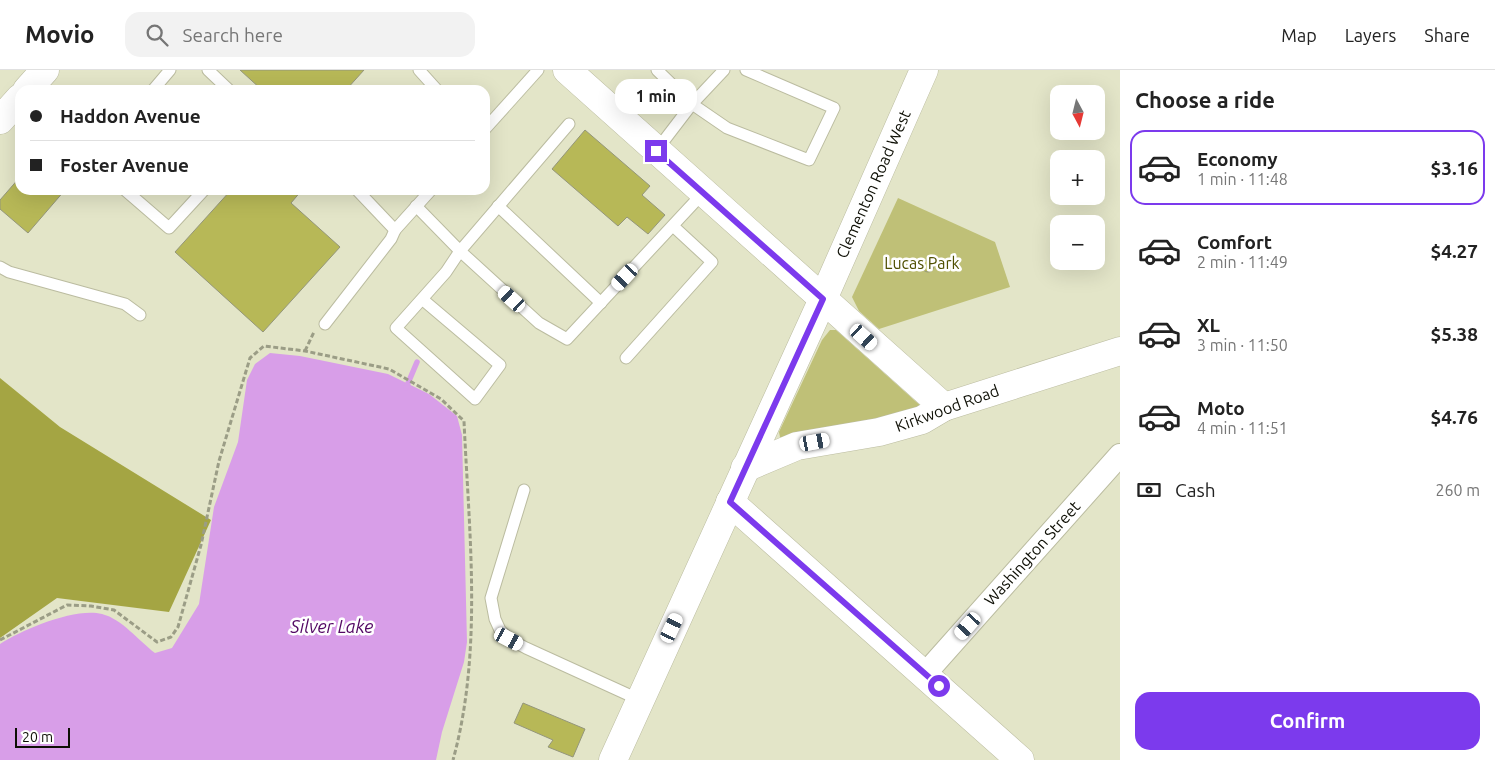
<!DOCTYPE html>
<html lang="en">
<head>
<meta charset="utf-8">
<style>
	body { margin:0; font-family:Ubuntu,sans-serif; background:#f2f2f2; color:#222; height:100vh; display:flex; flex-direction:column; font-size:19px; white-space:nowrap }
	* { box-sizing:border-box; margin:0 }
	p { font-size:16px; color:#767676 }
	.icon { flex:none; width:28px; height:28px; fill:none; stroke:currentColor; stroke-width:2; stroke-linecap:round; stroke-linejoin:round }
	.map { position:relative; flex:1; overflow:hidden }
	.side { display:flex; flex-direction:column; background:#fff; width:375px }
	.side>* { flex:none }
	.top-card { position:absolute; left:15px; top:15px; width:475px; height:110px; border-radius:15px; box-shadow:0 5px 20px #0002; display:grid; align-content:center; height:110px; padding:0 15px; background:#fff }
	.needle { width:32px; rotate:173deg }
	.tools { position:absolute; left:1050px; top:15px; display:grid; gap:10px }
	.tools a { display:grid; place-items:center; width:55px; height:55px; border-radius:10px; background:#fff; box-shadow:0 5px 20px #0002; font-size:25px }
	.scale { position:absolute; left:15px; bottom:12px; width:55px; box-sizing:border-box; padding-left:5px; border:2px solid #0e0f05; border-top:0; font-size:14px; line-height:18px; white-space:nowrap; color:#0e0f05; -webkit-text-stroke:4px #fff; paint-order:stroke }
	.end { position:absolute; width:22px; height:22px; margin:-11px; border:6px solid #7c3aed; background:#fff; box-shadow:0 0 0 2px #fff }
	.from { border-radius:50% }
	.bubble { position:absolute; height:35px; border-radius:15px; background:#fff; box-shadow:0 5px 20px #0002; font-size:16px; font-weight:600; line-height:35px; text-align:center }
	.car { position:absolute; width:15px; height:30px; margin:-15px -8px; border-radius:6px; box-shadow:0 0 4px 1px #0007; background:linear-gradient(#fff 24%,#345 0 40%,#fff 0 76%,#345 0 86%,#fff 0) }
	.top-card b { display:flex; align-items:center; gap:18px; height:48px; font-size:19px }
	.top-card b+b { border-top:1px solid #e0e0e0 }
	.top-card i { width:12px; height:12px; background:#222 }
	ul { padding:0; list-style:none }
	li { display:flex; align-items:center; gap:15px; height:75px; margin:0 10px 8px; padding:0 5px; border:2px solid transparent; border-radius:15px }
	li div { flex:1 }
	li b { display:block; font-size:19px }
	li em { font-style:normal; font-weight:600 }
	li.on { border-color:#7c3aed }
	li>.icon { width:45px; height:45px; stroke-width:1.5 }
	h2 { padding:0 15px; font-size:22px; line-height:60px }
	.pay { display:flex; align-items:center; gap:12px; height:55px; padding:0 15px; font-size:19px }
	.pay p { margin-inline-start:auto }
	.action { display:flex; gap:10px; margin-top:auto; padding:10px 15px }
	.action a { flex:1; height:58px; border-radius:15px; background:#7c3aed; color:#fff; font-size:20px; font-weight:600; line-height:58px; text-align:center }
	header { display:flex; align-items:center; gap:30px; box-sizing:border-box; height:70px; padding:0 25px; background:#fff; border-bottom:1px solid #e0e0e0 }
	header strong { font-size:24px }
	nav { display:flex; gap:28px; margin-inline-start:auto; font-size:18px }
	.search { width:350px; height:45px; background:#f2f2f2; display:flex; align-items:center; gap:12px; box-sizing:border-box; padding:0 18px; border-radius:15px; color:#767676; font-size:19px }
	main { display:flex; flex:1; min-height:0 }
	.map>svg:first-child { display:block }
</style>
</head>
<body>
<header>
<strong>Movio</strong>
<div class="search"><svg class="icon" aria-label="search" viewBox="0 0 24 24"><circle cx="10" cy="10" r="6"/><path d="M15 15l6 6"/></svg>Search here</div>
<nav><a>Map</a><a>Layers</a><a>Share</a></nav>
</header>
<main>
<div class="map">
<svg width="1120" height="690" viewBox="0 0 1120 690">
	<rect width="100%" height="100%" fill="#e3e5c8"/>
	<!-- green -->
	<g fill="#bfc077">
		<polygon points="898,128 995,172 1010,217 879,259 859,241 852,227"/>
		<polygon points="830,260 836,260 923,338 785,372 780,367 779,362 822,270"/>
	</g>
	<!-- forest -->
	<polygon fill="#a4a543" points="0,308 60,357 211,450 169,542 57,528 0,568"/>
	<!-- water -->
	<path fill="#d89ee8" d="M270,283L300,286L388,304L429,324L457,346L462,365L467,572L464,592L442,662L436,690H0V574C23,559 76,537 102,544C122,549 139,571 155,583L172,578L199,534L214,437L238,372L247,310L255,294Z"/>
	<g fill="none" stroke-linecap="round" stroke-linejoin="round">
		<!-- stream -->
		<polyline stroke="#d89ee8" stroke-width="5.5" points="406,318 417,292"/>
	</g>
	<!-- building -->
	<g fill="#b7b857" stroke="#94967b">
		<polygon points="240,0 364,0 346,20 262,20"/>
		<polygon points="585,60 650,116 642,125 665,145 648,164 627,147 618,156 552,99"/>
		<polygon points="20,107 20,120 65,120 28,163 0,139 0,130"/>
		<polygon points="231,120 302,120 291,133 340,177 263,262 175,182"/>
		<circle cx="928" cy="196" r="6"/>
		<polygon points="523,633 585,659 573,687 548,677 553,670 514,653"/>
	</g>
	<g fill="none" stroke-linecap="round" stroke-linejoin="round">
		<defs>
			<g id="lane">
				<polyline points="208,0 229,20"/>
				<polyline points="419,0 437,20"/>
				<polyline points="657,0 692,34 727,58 809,90 834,38 746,0"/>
				<polyline points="153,20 170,0"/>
				<polyline points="485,59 538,0"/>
				<polyline points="656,81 692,34 724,0"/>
				<polyline points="125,120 169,158 204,120"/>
				<polyline points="357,120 395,160 431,120"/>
				<polyline points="416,136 460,181 569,54"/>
				<polyline points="498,136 601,233"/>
				<polyline points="0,197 9,202 125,234 140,245"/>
				<polyline points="422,229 500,295 475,329 396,258 446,202 460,181 539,253 567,269 703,123"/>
				<polyline points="325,254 391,169 395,160"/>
				<polyline points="626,288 712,192 673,156"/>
				<polyline points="524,420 491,528 495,549 500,560 509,569 526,578 640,630"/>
			</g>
			<polyline id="street" points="925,604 1120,385"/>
			<g id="secondary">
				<polyline points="567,0 944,337"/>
				<polyline points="27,20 45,0"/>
				<polyline points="0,50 20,28"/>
				<polyline points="745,398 797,376 879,362 922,350 944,337 1120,281"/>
				<polyline points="730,432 1020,690"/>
				<polyline points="613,690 823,229 924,0"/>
			</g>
		</defs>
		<!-- lane casing -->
		<use href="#lane" stroke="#bbbca0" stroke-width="13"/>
		<!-- street casing -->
		<use href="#street" stroke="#bbbca0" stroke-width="24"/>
		<!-- secondary casing -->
		<use href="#secondary" stroke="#bbbca0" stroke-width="29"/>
		<!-- path -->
		<g stroke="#9b9d86" stroke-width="3" stroke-dasharray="5 2.5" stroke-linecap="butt">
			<polyline points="305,281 314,262"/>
			<path d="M0,570L67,535L91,536L114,540L157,572L171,567L178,557L201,475L219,391L250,288L264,276L305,281L389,299L441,329L464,351C469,463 483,581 453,690"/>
		</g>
		<!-- lane -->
		<use href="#lane" stroke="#fff" stroke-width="11"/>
		<!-- street -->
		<use href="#street" stroke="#fff" stroke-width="22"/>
		<!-- secondary -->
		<use href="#secondary" stroke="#fff" stroke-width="28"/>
	</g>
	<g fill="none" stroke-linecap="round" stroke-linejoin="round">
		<!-- route -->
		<polyline stroke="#7c3aed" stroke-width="6" points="656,81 823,229 730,432 939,616"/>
	</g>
	<g text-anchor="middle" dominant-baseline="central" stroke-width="5" stroke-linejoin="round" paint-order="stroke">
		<!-- street labels -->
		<g font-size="16" fill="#0e0f05" stroke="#fff">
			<text transform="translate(873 114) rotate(-66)">Clementon Road West</text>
			<text transform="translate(947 338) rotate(-20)">Kirkwood Road</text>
			<text transform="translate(1032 483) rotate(-48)">Washington Street</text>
		</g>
		<!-- park labels -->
		<g font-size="16" fill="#4f4f00" stroke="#fff">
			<text x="922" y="193">Lucas Park</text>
		</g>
		<!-- water labels -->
		<g font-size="18" font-style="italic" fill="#530864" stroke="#fff">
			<text x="332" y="556">Silver Lake</text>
		</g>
	</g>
</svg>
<div class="tools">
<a><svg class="needle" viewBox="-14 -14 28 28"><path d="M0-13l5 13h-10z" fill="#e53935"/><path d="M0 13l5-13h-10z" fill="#767676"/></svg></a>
<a>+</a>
<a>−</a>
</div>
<div class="scale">20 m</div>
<i class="end from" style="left:939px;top:616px"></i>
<i class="end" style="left:656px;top:81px"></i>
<div class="bubble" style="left:615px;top:9px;width:82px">1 min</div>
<i class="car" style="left:625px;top:207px;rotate:223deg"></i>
<i class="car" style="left:512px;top:229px;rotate:312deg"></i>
<i class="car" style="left:864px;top:267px;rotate:132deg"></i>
<i class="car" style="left:815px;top:372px;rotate:80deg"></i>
<i class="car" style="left:968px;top:556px;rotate:222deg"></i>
<i class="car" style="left:672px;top:558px;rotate:25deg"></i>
<i class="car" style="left:509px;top:569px;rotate:118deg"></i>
<div class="top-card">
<b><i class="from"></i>Haddon Avenue</b>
<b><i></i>Foster Avenue</b>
</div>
</div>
<section class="side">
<h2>Choose a ride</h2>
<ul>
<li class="on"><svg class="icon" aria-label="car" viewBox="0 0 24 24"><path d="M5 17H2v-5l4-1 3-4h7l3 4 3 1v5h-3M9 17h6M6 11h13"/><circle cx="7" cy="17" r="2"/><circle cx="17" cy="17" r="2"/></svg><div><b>Economy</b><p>1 min · 11:48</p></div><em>$3.16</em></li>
<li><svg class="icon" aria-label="car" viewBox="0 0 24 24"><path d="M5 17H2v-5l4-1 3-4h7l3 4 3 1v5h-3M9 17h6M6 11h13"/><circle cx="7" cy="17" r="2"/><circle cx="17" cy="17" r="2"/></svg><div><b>Comfort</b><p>2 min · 11:49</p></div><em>$4.27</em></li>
<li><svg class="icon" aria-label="car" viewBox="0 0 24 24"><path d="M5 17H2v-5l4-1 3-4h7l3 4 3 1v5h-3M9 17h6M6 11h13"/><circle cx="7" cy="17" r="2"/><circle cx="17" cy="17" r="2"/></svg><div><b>XL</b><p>3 min · 11:50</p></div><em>$5.38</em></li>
<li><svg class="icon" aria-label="car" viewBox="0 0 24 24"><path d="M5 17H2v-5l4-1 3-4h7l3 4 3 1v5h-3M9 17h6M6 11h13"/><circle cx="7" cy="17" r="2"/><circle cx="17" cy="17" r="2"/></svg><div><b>Moto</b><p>4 min · 11:51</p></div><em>$4.76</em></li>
</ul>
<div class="pay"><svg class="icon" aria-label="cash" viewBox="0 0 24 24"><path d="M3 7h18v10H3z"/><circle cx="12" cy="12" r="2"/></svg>Cash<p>260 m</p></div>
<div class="action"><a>Confirm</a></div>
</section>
</main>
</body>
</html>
